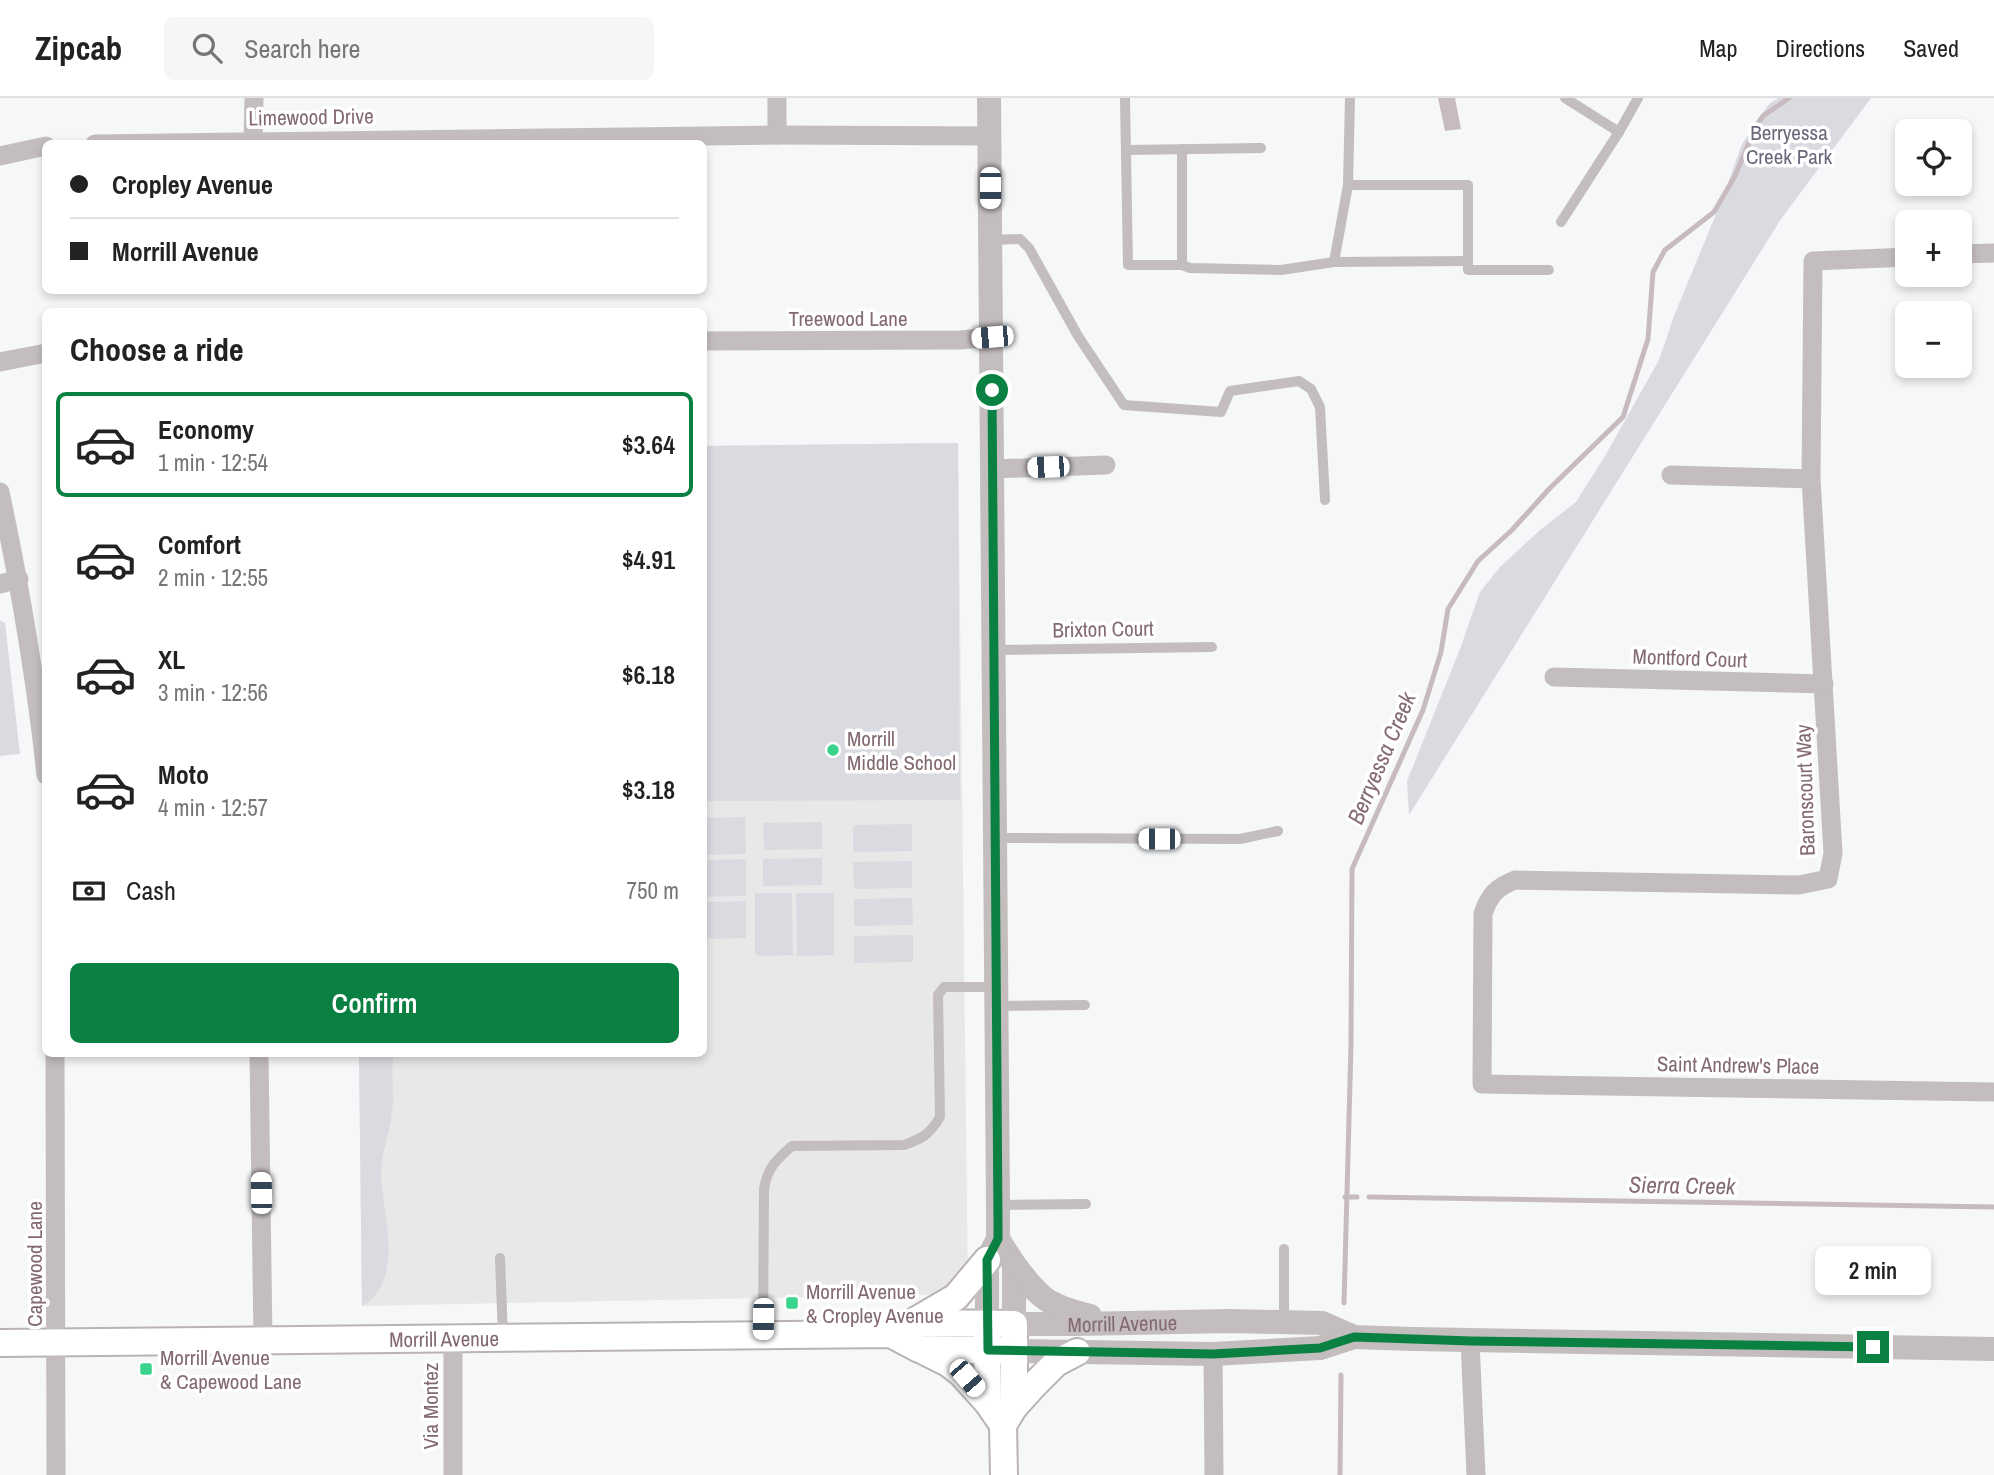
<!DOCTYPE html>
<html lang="en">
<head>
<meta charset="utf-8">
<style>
	body { margin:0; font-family:"Archivo Narrow",sans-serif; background:#f6f6f6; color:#222; height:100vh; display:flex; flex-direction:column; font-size:26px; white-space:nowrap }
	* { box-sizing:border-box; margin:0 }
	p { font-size:23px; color:#767676 }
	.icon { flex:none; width:38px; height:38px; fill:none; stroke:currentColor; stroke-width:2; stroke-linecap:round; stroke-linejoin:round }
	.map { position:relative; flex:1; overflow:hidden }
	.drawer { position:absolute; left:42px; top:210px; width:665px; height:749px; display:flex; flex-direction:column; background:#fff; border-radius:10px; box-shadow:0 4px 10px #0003 }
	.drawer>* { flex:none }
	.hud { position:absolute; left:42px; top:42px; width:665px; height:154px; border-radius:10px; box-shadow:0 4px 10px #0003; display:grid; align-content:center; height:154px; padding:0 28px; background:#fff }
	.buttons { position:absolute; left:1895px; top:21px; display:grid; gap:14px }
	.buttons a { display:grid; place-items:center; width:77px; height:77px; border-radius:10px; background:#fff; box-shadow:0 4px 10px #0003; font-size:35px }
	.end { position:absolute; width:32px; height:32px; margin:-16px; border:9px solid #0b8043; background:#fff; box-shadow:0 0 0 4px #fff }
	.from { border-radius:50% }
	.bubble { position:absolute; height:49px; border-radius:10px; background:#fff; box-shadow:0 4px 10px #0003; font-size:23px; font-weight:600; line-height:49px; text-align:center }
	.car { position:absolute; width:21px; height:42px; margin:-21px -10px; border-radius:9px; box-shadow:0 0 5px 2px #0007; background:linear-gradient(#fff 24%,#345 0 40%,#fff 0 76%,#345 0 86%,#fff 0) }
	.hud b { display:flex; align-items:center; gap:24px; height:66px; font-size:26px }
	.hud b+b { border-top:2px solid #e0e0e0 }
	.hud i { width:18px; height:18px; background:#222 }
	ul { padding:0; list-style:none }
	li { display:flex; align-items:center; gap:21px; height:105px; margin:0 14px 10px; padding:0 14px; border:4px solid transparent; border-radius:10px }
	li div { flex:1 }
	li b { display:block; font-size:26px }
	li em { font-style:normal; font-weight:600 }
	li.current { border-color:#0b8043 }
	li>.icon { width:63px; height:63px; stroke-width:1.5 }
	h2 { padding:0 28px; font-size:32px; line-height:84px }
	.pay { display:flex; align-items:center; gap:18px; height:77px; padding:0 28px; font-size:26px }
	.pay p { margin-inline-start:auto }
	.primary-button { display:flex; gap:14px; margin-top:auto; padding:14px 28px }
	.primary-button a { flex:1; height:80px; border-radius:10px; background:#0b8043; color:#fff; font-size:28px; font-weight:600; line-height:80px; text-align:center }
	header { display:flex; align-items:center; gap:42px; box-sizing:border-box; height:98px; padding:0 35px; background:#fff; border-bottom:2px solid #e0e0e0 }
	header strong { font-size:33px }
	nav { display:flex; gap:38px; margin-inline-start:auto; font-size:24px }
	.search { width:490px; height:63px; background:#f6f6f6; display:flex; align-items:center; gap:18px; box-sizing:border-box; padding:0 24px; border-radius:10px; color:#767676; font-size:26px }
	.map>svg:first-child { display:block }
</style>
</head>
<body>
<header>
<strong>Zipcab</strong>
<div class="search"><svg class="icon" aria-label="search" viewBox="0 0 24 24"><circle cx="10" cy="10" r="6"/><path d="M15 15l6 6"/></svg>Search here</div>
<nav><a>Map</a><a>Directions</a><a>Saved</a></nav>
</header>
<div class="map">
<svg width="1994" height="1377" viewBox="0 0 1994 1377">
	<rect width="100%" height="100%" fill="#f5f7f8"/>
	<!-- built -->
	<polygon fill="#e8e8e8" points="958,345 968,1196 362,1208 359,956 704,956 704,348"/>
	<!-- green -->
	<g fill="#dadae1">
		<polygon points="1778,0 1871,0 1781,121 1409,717 1407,683 1460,551 1480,494 1500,469 1540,432 1576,404 1605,358 1659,262 1674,218 1721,104 1742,46 1769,6"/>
		<polygon points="958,345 960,702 704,703 704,348"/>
		<polygon points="0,522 5,525 20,656 0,658"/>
		<polygon points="745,719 746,756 704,757 704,720"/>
		<polygon points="822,724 822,751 764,752 763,725"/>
		<polygon points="912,726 912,753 853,754 853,727"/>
		<polygon points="822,760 822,787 763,788 763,761"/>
		<polygon points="746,761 746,798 704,799 704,762"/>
		<polygon points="912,763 912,790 854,791 853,764"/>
		<polygon points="755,795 792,795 793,857 759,858 755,856"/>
		<polygon points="796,795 834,795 834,857 797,858"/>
		<polygon points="912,800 913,827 854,828 854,801"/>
		<polygon points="746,803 746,840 704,841 704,804"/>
		<polygon points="913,837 913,864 854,865 854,838"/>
		<path d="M359,956H394C390,975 395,995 392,1014C390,1034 382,1053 381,1073C381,1113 407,1182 362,1208Z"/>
	</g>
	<!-- water -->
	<polygon fill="#c8bbc0" points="1438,0 1455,0 1461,31 1445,33"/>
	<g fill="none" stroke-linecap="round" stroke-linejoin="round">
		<!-- stream -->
		<g stroke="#c8bbc0" stroke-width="5">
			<polyline points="1345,1099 1357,1099"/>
			<polyline points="1369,1099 1994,1109"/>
			<polyline points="1344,1205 1351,947 1352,771 1423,612 1441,554 1448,511 1478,463 1512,432 1550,390 1623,319 1648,241 1653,174 1665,152 1714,114 1735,78 1756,28 1763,18 1789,0"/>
			<polyline points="1340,1377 1341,1277"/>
		</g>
		<defs>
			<g id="secondary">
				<polyline points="915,1223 956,1199 987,1162"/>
				<polyline points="891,1236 913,1225 1014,1226 1014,1309 1003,1327 1004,1377"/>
				<polyline points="987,1236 988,1305 1003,1327"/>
				<path id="s2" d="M0,1245L891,1236L919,1251L1014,1253"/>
				<polyline points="924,1253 948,1265 961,1275 988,1305"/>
				<polyline points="1014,1309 1034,1287 1056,1265 1077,1254"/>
			</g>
		</defs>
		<!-- secondary casing -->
		<use href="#secondary" stroke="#bbb2b4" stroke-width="30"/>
		<!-- service -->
		<g stroke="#c4bdbe" stroke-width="10">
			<polyline points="1125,0 1128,167 1182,167 1190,170 1281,172 1334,164 1468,163"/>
			<polyline points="1565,0 1619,34"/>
			<polyline points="1182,51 1182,167"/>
			<polyline points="1127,52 1261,50"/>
			<polyline points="1348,87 1468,87 1468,172 1549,172"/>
			<polyline points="1561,124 1619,34 1638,0"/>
			<polyline points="991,142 1020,141 1029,150 1078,238 1124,307 1221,314 1230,293 1299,283 1311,291 1320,309 1325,402"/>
			<polyline points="1334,164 1348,87 1350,0"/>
			<polyline points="995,552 1212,549"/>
			<polyline points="997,740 1240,741 1278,733"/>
			<polyline points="998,908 1085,907"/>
			<polyline points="999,1107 1086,1106"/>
			<polyline points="1284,1151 1284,1224"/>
			<polyline points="500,1160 503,1239"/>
			<path d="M763,1235L764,1091C767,1070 777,1061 792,1048L904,1047C923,1040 929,1037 940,1019L938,897L944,889H997"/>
		</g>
		<!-- minor -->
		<g stroke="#c4bdbe" stroke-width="19">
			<polyline points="777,0 777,37"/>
			<polyline points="253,43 254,0"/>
			<polyline points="95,46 777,37 990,38"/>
			<polyline points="0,58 46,48"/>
			<polyline points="1960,156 1994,155"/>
			<path d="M1908,159L1813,163L1811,381L1833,755L1828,781L1799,787L1515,782C1497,789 1489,797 1483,816L1482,986L1994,994"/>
			<polyline points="704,243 960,242 992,239"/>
			<polyline points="0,264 46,255"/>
			<polyline points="993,371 1106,367"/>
			<polyline points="1671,377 1811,381"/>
			<path d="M0,394C20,488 36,582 46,677"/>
			<polyline points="0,486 19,481"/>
			<polyline points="1554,579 1824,586"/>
			<polyline points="55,956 56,1377"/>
			<polyline points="259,956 263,1243"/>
			<polyline points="453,1240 453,1377"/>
			<polyline points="1470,1243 1476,1377"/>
			<polyline points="1213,1256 1214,1377"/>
		</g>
		<!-- tertiary -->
		<g stroke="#c4bdbe" stroke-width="24">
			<path id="s1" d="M998,1141L1014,1166V1226H1078L1230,1223L1322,1225L1354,1239L1413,1241L1994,1251"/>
			<path d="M1014,1166C1040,1201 1047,1207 1090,1218"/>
			<polyline points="987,1225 987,1162 998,1141 998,1107 989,0"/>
			<polyline points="1014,1253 1213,1256 1320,1250 1354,1239"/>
		</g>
		<!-- secondary -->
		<use href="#secondary" stroke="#fff" stroke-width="26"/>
	</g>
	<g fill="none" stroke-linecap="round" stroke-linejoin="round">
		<!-- route -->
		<polyline stroke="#0b8043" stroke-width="9" points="992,292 998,1124 998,1141 987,1162 988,1252 1213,1256 1320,1250 1354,1239 1471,1243 1873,1249"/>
	</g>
	<!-- markers -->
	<g fill="#3ad38d" stroke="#fff" stroke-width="2.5">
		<circle cx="833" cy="652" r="7"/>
		<rect x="785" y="1198" width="14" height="14" rx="3.5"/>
		<rect x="139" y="1264" width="14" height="14" rx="3.5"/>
	</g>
	<g text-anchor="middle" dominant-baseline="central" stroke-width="7" stroke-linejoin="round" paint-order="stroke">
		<!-- street labels -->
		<g font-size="21" fill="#836a70" stroke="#fff">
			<text transform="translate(311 19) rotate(-1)">Limewood Drive</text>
			<text x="848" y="220">Treewood Lane</text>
			<text transform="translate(1103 531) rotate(-1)">Brixton Court</text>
			<text transform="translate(1690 560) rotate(2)">Montford Court</text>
			<text transform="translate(1805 692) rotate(-92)">Baronscourt Way</text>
			<text transform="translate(1738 967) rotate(1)">Saint Andrew's Place</text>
			<text transform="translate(34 1166) rotate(-90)">Capewood Lane</text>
			<text stroke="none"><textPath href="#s1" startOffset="198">Morrill Avenue</textPath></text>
			<text stroke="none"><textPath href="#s2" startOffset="444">Morrill Avenue</textPath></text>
			<text transform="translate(430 1308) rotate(-90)">Via Montez</text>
		</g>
		<!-- park labels -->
		<g font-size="21" fill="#6a687b" stroke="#fff">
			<text x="1789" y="34">Berryessa<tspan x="1789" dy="24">Creek Park</tspan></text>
		</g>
		<!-- poi labels -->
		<g font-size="21" fill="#836a70" stroke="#fff" text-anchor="start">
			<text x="847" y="640">Morrill<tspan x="847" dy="24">Middle School</tspan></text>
			<text x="806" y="1193">Morrill Avenue<tspan x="806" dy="24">&amp; Cropley Avenue</tspan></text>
			<text x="160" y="1259">Morrill Avenue<tspan x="160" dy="24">&amp; Capewood Lane</tspan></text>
		</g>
		<!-- water labels -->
		<g font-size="23" font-style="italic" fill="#856b76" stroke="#fff">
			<text transform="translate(1381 660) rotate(-67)">Berryessa Creek</text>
			<text transform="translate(1682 1087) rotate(1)">Sierra Creek</text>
		</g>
	</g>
</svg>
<div class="buttons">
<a><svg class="icon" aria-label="locate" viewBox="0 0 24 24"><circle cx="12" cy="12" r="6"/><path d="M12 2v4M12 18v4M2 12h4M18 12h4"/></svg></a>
<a>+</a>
<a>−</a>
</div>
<i class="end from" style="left:992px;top:292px"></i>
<i class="end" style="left:1873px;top:1249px"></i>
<div class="bubble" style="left:1815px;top:1148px;width:116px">2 min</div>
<i class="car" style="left:990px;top:90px;rotate:180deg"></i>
<i class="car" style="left:992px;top:239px;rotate:265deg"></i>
<i class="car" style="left:1048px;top:369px;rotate:268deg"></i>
<i class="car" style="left:1159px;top:741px;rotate:270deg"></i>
<i class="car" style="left:261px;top:1095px;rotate:359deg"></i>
<i class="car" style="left:763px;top:1221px;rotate:181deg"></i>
<i class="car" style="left:967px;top:1280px;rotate:139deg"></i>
<div class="hud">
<b><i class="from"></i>Cropley Avenue</b>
<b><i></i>Morrill Avenue</b>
</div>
<section class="drawer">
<h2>Choose a ride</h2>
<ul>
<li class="current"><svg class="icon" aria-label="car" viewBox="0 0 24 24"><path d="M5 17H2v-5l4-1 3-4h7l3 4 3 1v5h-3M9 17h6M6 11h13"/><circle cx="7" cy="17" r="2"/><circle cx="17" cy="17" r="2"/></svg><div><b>Economy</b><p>1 min · 12:54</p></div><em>$3.64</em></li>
<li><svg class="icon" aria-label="car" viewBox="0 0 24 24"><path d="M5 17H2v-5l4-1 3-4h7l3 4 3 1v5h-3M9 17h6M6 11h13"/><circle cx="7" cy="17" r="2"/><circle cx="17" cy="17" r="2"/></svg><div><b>Comfort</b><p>2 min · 12:55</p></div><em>$4.91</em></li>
<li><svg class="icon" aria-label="car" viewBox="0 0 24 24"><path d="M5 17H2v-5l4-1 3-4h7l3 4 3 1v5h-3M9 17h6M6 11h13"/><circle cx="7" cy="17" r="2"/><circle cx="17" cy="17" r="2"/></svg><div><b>XL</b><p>3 min · 12:56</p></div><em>$6.18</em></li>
<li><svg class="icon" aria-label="car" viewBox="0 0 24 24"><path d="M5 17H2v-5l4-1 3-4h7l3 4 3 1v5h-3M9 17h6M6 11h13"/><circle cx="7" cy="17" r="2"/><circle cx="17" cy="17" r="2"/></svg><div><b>Moto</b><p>4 min · 12:57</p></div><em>$3.18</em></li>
</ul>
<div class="pay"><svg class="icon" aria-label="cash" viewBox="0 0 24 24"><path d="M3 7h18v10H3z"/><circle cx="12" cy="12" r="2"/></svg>Cash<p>750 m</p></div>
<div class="primary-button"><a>Confirm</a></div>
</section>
</div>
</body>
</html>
